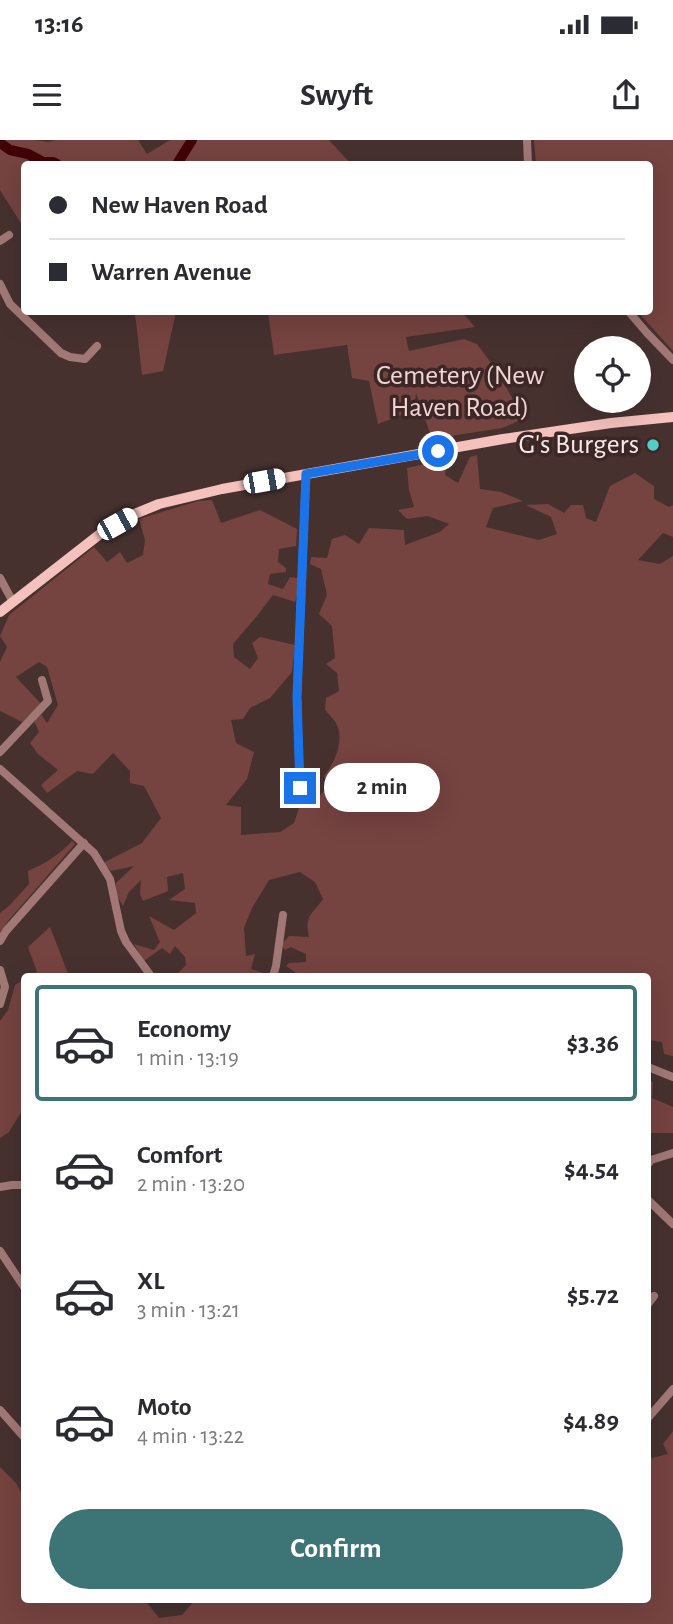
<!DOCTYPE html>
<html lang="en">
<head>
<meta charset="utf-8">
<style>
	body { margin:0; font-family:"Alegreya Sans",sans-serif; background:#f2f2f3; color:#2b2b33; height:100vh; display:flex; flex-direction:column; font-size:26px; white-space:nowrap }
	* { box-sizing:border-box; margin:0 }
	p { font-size:23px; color:#7c7c81 }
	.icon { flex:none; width:38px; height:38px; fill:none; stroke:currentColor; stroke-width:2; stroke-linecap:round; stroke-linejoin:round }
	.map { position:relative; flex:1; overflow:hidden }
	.side { position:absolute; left:21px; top:833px; width:630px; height:630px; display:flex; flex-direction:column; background:#fff; border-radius:7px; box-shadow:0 7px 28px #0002 }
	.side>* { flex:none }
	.hud { position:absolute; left:21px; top:21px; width:632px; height:154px; border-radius:7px; box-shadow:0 7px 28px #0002; display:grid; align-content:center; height:154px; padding:0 28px; background:#fff }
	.controls { position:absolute; left:574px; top:196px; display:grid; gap:14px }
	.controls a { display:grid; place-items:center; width:77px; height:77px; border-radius:50%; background:#fff; box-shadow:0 7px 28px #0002; font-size:35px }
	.end { position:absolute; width:32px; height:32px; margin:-16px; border:9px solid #1a73e8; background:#fff; box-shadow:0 0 0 4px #fff }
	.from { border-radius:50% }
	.bubble { position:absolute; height:49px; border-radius:24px; background:#fff; box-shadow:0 7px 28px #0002; font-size:23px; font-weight:600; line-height:49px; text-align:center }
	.car { position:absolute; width:21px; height:42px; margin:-21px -10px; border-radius:9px; box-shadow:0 0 5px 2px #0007; background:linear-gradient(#fff 24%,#345 0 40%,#fff 0 76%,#345 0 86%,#fff 0) }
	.hud b { display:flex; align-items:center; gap:24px; height:66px; font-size:26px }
	.hud b+b { border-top:2px solid #e1e1e2 }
	.hud i { width:18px; height:18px; background:#2b2b33 }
	ul { padding:12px 0 0; list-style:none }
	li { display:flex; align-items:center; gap:21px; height:116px; margin:0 14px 10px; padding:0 14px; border:4px solid transparent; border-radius:7px }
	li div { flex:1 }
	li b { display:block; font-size:26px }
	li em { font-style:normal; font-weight:600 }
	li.on { border-color:#3d7476 }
	li>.icon { width:63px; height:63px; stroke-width:1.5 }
	.button { display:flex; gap:14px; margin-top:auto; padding:14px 28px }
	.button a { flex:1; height:80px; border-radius:42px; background:#3d7476; color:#fff; font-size:28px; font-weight:600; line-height:80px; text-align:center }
	.status { display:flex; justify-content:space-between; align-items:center; height:49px; padding:0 35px; background:#fff; direction:ltr }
	.status svg { height:19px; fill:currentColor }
	header { display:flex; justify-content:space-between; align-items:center; height:91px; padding:0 28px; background:#fff; font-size:32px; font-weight:600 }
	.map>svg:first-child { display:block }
</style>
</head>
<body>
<div class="status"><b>13:16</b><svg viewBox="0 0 49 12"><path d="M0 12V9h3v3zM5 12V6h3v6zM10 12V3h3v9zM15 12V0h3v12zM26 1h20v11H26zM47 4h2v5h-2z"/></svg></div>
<header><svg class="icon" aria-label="menu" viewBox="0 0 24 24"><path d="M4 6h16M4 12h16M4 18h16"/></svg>Swyft<svg class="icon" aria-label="share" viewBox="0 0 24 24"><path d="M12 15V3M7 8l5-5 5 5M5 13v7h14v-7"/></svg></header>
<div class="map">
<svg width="673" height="1484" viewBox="0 0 673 1484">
	<rect width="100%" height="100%" fill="#46312f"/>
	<!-- green -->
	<g fill="#754340">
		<polygon points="0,0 35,0 48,2 55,0 138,0 147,14 170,0 329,0 351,24 24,24 24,88 0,50"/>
		<polygon points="534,0 673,0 673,211 638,172 649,172 649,24 536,24"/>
		<polygon points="134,172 176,172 163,231 142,235 136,181"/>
		<polygon points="268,172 462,172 475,187 406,197 409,211 464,199 477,204 497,231 524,279 502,288 432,299 416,253 414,270 378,284 369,241 352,238 347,205 274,215"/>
		<path d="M477,315L480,349L501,352L523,361L493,368L486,387L539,400L557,394L551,377L526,365L548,364L564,373L571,365H583L586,378L596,382L610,346L635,333L654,346V359L669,367L673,365V397L663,393L638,420L660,424L673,416V916L664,914L662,902L648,900V836H295V832L286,826L289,823L306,822V814L291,807L285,810L281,805L289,796L309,797C304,775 312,775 323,759L315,742L300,732L269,740L252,768L244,788L246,816L255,814L251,829L263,833L264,836H238L236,833L221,834V836H175L186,825L185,817L175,806L170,814L162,808L144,821L134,804L154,810L160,802L149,776L174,790L196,773L195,763L169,760L185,749L183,733L167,737L168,751L143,761L140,754L141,740L129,752L123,766L116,754V743L134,726L111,731L103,723L142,703L161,678L144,646L130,643V631L113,613L93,634L77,631L47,653L41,645L58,630L38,614L30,603L39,592L34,581L41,574L47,583L58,565L47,527L39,522L16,537L43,566L22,582L0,571V522L7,507L0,496L9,475L94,407L107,422L120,412L127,423L143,415L145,400L139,379L198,361L212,360L221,383L260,370L297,389L296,406L279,409L278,422L286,428V432L270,434L268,444L283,449L290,437L302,439L295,462L273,455L257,476L233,504L234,517L250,529L258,518L252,503L260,497L295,505L292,532L270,558L250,568L243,579L231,580L236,603L254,612L247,639L226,665L241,667V695L280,692L294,683L302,659L318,657L329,646L324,636C335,622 345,600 336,583C333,579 329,574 325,570L326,558L339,551L337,533L326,524L335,518L332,486L319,474L327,455L321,429L310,424L311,417L327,418L332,399L345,395L359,404L369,388L404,390L405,405L440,392L449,384L428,376L407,379L398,370L414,367L409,350L407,328C420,325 434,321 447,323L445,335L458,343L470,317Z"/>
		<path d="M72,701L75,704L8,781L0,793V773L10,765L29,744L28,731C46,723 59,715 72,701Z"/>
		<polygon points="50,787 69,836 30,836 37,832 28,807"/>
		<polygon points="24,839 24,973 21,972 9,992 0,998 0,881 8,870 15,845"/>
		<polygon points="648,940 653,942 652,958 673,967 673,993 648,993"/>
		<polygon points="673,1291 673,1484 0,1484 0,1327 16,1343 24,1358 24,1460 145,1460 159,1478 182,1475 195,1460 648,1460 648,1319 668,1314 663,1304"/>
	</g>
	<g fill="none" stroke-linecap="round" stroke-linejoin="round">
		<!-- river -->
		<g stroke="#420308" stroke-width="10">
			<polyline points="0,3 10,10 28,14 43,22 53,22 57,24"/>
			<polyline points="177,24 192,0"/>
		</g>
		<!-- minor -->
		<g stroke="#a17875" stroke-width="8">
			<polyline points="527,0 528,24"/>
			<polyline points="0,101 9,95"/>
			<polyline points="0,144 10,164 61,213 70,217 85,219 97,206"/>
			<polyline points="629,172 647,193 673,220"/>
			<polyline points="0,438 13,462"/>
			<polyline points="0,612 48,561 42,540"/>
			<polyline points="0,629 94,713 110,739 121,791 126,802 151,836"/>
			<polyline points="300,648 297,557 306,334"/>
			<polyline points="0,801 6,791 84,703"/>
			<polyline points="0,830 5,847 0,864"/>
			<polyline points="273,836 276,826 283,775"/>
			<polyline points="648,927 673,937"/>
			<polyline points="648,1024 651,1020 673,1013"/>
			<polyline points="0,1047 12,1045 24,1045"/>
			<polyline points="648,1060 673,1084"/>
			<polyline points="0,1111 24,1147"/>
			<polyline points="648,1164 654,1156"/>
			<polyline points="0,1270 24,1297"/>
			<polyline points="648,1278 673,1249"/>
		</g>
		<!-- major -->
		<polyline stroke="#f4c1bd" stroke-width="10" points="0,472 100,394 132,375 159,364 222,349 503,299 611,283 673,277"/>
	</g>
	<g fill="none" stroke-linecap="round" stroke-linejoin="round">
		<!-- route -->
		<polyline stroke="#1a73e8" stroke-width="9" points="300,648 297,557 306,334 438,311"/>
	</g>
	<!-- markers -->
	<circle fill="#54cdc7" stroke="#3c2726" stroke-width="2.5" cx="653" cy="305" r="7"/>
	<g text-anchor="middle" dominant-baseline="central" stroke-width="7" stroke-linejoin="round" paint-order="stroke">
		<!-- park labels -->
		<g font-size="28" fill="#efd5d3" stroke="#3c2726">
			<text x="460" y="236">Cemetery (New<tspan x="460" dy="32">Haven Road)</tspan></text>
		</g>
		<!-- poi labels -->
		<g font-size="28" fill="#f7e9e8" stroke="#3c2726" text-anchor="end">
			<text x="639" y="305">G's Burgers</text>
		</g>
	</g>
</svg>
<div class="controls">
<a><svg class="icon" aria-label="locate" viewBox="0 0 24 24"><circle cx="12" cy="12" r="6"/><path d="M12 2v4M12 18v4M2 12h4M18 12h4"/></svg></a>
</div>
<i class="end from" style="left:438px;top:311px"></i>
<i class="end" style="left:300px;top:648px"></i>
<div class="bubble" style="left:324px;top:623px;width:116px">2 min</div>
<i class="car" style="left:264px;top:341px;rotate:80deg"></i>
<i class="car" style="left:117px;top:384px;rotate:61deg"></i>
<div class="hud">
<b><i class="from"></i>New Haven Road</b>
<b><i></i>Warren Avenue</b>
</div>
<section class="side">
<ul>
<li class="on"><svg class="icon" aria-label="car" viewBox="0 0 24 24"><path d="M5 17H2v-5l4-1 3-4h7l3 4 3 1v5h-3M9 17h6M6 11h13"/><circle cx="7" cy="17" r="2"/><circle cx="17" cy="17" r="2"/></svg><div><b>Economy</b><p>1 min · 13:19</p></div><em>$3.36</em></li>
<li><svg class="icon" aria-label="car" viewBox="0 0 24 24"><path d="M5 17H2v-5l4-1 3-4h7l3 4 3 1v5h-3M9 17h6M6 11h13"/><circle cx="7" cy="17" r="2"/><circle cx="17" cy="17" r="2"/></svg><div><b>Comfort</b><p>2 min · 13:20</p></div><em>$4.54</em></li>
<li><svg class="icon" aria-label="car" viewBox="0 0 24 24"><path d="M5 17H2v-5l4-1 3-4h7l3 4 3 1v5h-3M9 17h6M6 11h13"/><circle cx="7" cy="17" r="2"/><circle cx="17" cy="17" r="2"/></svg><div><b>XL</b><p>3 min · 13:21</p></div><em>$5.72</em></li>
<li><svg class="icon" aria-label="car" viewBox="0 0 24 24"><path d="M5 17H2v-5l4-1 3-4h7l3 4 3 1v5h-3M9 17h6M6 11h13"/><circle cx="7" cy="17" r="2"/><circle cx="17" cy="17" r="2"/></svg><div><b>Moto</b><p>4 min · 13:22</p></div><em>$4.89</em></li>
</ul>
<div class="button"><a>Confirm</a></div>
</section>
</div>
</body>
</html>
